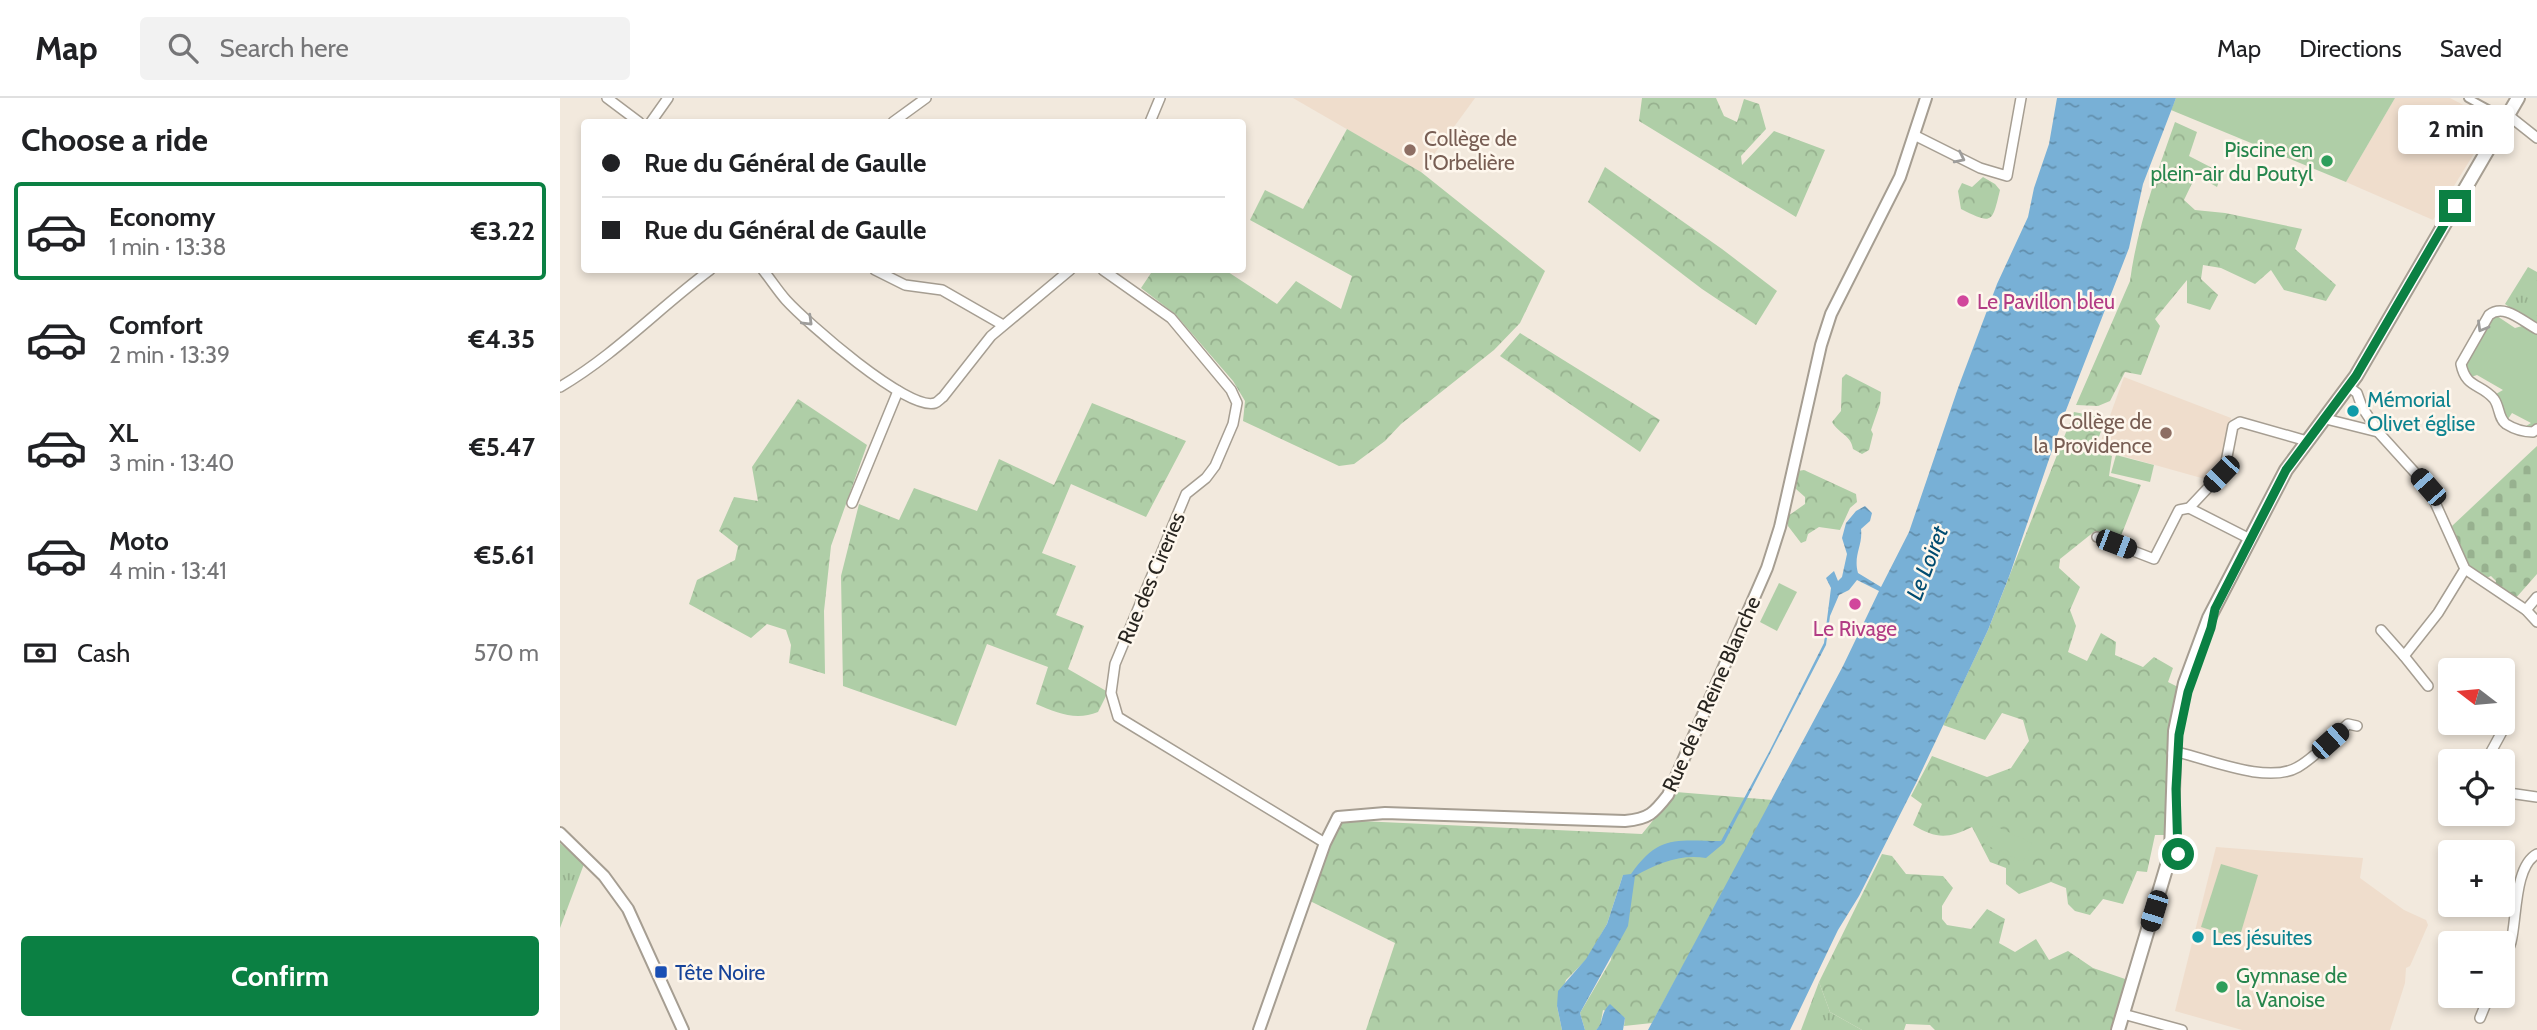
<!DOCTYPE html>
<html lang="en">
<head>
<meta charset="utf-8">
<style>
	body { margin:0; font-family:Cabin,sans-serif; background:#f2f2f2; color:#202124; height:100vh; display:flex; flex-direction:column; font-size:26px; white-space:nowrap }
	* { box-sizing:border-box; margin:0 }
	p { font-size:23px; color:#757577 }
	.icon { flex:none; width:38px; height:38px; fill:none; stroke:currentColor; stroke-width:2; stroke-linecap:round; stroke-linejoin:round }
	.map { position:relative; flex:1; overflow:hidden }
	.side { display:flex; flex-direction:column; background:#fff; width:560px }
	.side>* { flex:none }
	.guide { position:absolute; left:21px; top:21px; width:665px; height:154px; border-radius:7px; box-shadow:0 4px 10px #0003; display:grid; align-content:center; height:154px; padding:0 21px; background:#fff }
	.needle { width:46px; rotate:286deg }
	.controls { position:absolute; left:1878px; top:560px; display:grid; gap:14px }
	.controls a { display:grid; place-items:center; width:77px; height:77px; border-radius:7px; background:#fff; box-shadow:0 4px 10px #0003; font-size:35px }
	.end { position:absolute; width:32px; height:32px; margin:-16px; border:9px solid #0b8043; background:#fff; box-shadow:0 0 0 4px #fff }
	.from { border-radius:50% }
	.bubble { position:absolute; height:49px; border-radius:7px; background:#fff; box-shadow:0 4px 10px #0003; font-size:23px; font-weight:800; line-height:49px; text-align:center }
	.car { position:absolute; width:21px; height:42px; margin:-21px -10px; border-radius:9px; box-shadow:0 0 5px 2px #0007; background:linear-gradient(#222 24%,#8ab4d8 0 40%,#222 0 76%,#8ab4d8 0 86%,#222 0) }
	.guide b { display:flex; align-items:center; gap:24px; height:66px; font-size:26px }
	.guide b+b { border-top:2px solid #e0e0e0 }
	.guide i { width:18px; height:18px; background:#202124 }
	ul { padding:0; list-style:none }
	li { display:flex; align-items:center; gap:21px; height:98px; margin:0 14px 10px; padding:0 7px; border:4px solid transparent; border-radius:7px }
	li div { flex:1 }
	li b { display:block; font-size:26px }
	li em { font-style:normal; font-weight:800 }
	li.selected { border-color:#0b8043 }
	li>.icon { width:63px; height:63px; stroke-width:1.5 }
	h2 { padding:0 21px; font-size:32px; line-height:84px }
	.pay { display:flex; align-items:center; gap:18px; height:77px; padding:0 21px; font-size:26px }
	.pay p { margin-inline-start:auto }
	.button { display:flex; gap:14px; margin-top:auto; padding:14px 21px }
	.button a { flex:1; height:80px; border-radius:7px; background:#0b8043; color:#fff; font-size:28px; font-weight:800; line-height:80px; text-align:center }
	header { display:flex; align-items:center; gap:42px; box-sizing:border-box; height:98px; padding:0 35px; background:#fff; border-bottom:2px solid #e0e0e0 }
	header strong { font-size:33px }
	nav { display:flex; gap:38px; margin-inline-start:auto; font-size:24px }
	.search { width:490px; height:63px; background:#f2f2f2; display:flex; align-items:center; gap:18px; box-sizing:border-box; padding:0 24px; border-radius:7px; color:#757577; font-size:26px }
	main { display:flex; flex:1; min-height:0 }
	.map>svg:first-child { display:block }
</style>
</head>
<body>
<header>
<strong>Map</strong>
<div class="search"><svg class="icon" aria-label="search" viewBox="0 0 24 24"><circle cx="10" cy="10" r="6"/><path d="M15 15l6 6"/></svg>Search here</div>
<nav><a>Map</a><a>Directions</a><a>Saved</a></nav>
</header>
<main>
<section class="side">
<h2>Choose a ride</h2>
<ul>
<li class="selected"><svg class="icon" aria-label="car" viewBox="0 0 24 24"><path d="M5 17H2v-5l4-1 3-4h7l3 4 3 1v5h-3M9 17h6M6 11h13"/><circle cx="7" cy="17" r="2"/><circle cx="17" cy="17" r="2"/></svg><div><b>Economy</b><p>1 min · 13:38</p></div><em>€3.22</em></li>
<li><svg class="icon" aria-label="car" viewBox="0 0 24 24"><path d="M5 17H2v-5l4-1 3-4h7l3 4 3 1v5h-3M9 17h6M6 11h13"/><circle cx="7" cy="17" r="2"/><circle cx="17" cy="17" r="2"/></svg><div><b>Comfort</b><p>2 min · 13:39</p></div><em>€4.35</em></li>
<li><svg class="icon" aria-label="car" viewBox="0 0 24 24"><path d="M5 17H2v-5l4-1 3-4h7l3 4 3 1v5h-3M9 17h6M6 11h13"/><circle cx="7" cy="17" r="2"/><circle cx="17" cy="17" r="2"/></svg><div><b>XL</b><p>3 min · 13:40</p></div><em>€5.47</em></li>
<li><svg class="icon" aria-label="car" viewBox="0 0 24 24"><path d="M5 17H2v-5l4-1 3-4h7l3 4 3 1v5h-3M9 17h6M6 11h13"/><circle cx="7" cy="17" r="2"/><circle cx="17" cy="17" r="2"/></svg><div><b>Moto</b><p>4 min · 13:41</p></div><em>€5.61</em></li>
</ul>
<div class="pay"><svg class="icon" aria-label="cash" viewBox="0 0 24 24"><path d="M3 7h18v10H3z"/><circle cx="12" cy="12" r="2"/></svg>Cash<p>570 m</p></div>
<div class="button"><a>Confirm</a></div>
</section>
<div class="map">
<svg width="1977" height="932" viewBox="0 0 1977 932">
	<defs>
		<pattern id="grass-tufts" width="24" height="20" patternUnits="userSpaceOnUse" patternTransform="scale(1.75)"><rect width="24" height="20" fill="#afcea7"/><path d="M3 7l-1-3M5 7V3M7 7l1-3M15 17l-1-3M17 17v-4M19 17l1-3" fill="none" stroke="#97b18f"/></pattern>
		<pattern id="forest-crowns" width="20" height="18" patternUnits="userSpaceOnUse" patternTransform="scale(1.75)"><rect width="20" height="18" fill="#afcea7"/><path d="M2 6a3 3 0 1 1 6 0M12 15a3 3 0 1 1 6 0" fill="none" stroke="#97b18f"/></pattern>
		<pattern id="cemetery-stones" width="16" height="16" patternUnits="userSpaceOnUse" patternTransform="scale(1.75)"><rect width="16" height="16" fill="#afcea7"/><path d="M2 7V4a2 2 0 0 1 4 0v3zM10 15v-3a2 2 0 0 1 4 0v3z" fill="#97b18f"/></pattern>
		<pattern id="water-ripples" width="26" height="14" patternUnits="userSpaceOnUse" patternTransform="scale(1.75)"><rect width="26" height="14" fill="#78b0d6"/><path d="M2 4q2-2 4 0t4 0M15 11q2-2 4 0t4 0" fill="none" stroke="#628fad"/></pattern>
	</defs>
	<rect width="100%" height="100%" fill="#f2e9dd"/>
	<!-- education -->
	<g fill="#efddcc">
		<polygon points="733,0 915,0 861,74"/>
		<polygon points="1835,0 1890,0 1934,23 1873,122 1786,84"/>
		<polygon points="1564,279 1671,320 1662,367 1652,383 1538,351"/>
		<polygon points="1656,749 1803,760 1800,780 1844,812 1866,822 1868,827 1850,868 1846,870 1845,885 1830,932 1682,932 1615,913"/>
	</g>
	<!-- grass -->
	<g fill="url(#grass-tufts)">
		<polygon points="1968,169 1977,174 1977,229 1945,206"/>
		<polygon points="0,745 24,766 0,830"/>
		<polygon points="1259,884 1270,914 1302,932 1241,932"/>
	</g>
	<!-- forest -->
	<g fill="url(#forest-crowns)">
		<polygon points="1082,0 1156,0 1164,18 1177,24 1184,1 1199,6 1206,31 1181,58 1182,67 1214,33 1265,52 1236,119 1079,23"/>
		<path d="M1615,24L1637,34L1629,58L1662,75L1657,89L1636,77L1624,102L1635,112L1665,115L1742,131L1735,151L1776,187L1766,203L1724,192L1711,172L1695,186L1661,170L1643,167L1641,181L1658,197L1650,212L1627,205V182L1595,221L1600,228L1581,277L1565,274L1550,303L1538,308L1516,307L1570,183C1577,129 1597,75 1615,24Z"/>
		<polygon points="787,31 861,74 985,173 960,225 934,252 841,326 825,343 794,366 779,368 683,323 685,303 673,283 615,216 581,190 593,172 665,172 717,206 736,183 781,211 792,178 690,122 705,92 743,111"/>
		<polygon points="1045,69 1162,151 1217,193 1196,227 1142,191 1028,104"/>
		<path d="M1423,79L1435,86L1440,92C1432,125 1433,127 1401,111L1398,93L1402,85L1412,89Z"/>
		<polygon points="960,235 1100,322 1080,354 940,258"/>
		<path d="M1286,276L1321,294L1320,306L1311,332L1313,336L1309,352L1302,356L1293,351C1291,337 1279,336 1272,324L1281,313L1282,280Z"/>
		<polygon points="238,301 307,347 271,448 264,513 265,576 229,565 231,547 226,532 207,526 191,540 129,506 137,482 175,462 178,448 159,433 174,399 198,403 192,369"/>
		<path d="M532,305L626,343L586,419L511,386L482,455L516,468L496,517L524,528L508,571L548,594L538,614C516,623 497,615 476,606L488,569L427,546L396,628L283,588L281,478L299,406L339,422L354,390L417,413L439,361L494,387Z"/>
		<path d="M1514,314L1546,320L1534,352L1552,358L1549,378L1581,387L1561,438L1535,433L1500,461L1499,470L1520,489L1510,512L1516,528L1508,554L1527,563L1541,535L1556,544L1555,557L1583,569L1594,559L1613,570L1608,584L1618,589L1609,638L1606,737H1595L1587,774L1577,773L1563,806L1543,801L1530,817L1515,813L1508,806L1506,790L1491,784L1459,796L1446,786V770L1430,764L1412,729C1388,741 1376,741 1353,727L1362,706L1351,698L1372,658L1427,679L1451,670L1469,643L1463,622L1442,615L1425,642L1383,627L1428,532Z"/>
		<polygon points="1244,372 1296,396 1297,404 1290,410 1280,432 1259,429 1248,436 1246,443 1241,445 1228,428 1228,418 1245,406 1245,399 1236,391 1238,373"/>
		<polygon points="1116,694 1213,702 1092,925 1064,928 1065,920 1043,912 1040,929 1036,932 1025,932 1020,915 1051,862 1063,777 1047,826 1027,861 1006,882 997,908 1002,932 806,932 835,845 750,803 779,722 1082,736"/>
		<polygon points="1322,756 1332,758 1346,776 1383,778 1393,790 1382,808 1382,821 1387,827 1411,831 1427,811 1445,821 1439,845 1455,854 1476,841 1489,862 1508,853 1533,870 1568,882 1550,932 1375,932 1370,927 1346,926 1344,932 1302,932 1270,914 1259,884"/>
	</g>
	<!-- cemetery -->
	<polygon fill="url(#cemetery-stones)" points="1977,348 1977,476 1955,501 1935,486 1936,483 1931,478 1926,480 1909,467 1892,428"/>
	<!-- park -->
	<g fill="#afcea7">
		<polygon points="1616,0 1835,0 1786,84 1611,12"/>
		<polygon points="1934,216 1955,230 1966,227 1977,234 1977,327 1971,332 1963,330 1971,325 1952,315 1948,321 1945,318 1936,296 1943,292 1917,277 1908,280 1905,266"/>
		<polygon points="1556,357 1594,367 1590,384 1551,375"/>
		<polygon points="1219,485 1237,494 1217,533 1200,524"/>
		<polygon points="1433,727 1472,745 1463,764 1424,746"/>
		<polygon points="1661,766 1698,777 1679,841 1641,829"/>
	</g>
	<!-- water -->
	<g fill="url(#water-ripples)">
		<path d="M1497,0H1616L1583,86L1569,150L1503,320L1450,476L1428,532L1356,685L1299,798L1278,832L1230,932H1088L1283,568L1319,493L1297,482L1289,492L1279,497L1270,518L1266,547L1164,745L1146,760C1120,756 1098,765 1075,778L1068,828L1020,915L1025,932H1002L997,908L998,893L1026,861L1047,826L1063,777L1071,776C1099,736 1117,743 1161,743L1209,654L1264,545L1271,490L1266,480L1274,473L1278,483L1282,479L1287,456L1282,440L1286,425L1296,413L1305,408L1312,415L1310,423L1301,431C1303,448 1293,457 1298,475L1321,489L1349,434L1398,290L1437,186L1468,119L1474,90L1489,46Z"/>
		<path d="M1050,906L1065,920L1063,932H1036C1044,925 1040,915 1050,906Z"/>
	</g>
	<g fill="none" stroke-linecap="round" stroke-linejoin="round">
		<defs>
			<polyline id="pedestrian" points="1908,0 1946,21"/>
			<g id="minor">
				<polyline points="47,0 79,24"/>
				<polyline points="1948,17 1977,40"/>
				<polyline points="91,24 108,0"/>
				<polyline points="333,24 366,0"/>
				<polyline points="590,24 600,0"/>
				<polyline points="1354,37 1420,70 1447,78 1461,0"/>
				<path d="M203,172C211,182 218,193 226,202C245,223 348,314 375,305C378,304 380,301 383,299L431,238L510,172"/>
				<polyline points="315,172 345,187 382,192 443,227"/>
				<polyline points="543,172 611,220 671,292 677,305 673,326 655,368 646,380 626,396 555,566 551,595 558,619 765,745"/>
				<path d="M1977,231C1962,223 1944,205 1929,217L1901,266C1906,291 1921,285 1934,301C1940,309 1938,320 1946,326C1954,331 1964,334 1973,334L1977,331"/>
				<path d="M0,289C55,257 100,209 150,172"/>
				<polyline points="1789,289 1797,295 1802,309 1819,335 1868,389 1905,471 1966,512 1977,524"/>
				<polyline points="1766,321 1818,334"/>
				<polyline points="292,405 338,293"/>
				<polyline points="1629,410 1690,441"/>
				<polyline points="1537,439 1594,461 1619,412 1629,410 1661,376 1665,369 1673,328 1680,324 1747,343"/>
				<polyline points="1966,512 1977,499"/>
				<polyline points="1821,532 1844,558 1878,515 1905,471"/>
				<polyline points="1844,558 1868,588"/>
				<path d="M1613,655H1621C1653,663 1709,686 1738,669C1757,658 1772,640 1788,626L1797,628"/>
				<polyline points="1926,663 1944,630"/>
				<polyline points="1942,694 1977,699"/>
				<path d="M1942,865C1945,858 1949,851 1951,844C1957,821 1954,768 1977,756"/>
				<polyline points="1563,916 1622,932"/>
				<polyline points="1920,920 1929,898"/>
			</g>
			<g id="tertiary">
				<polyline points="0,735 44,778 68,811 123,932"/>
				<path d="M699,932L765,745L778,719L825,715L1065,723C1089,721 1094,715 1108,697L1207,470L1220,429L1261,247L1271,216L1340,79L1366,0"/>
			</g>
			<polyline id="secondary" points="1558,932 1611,754 1615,633 1625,585 1649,520 1726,372 1796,278 1958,0"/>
		</defs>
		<!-- pedestrian casing -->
		<use href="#pedestrian" stroke="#a69e92" stroke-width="10"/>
		<!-- minor casing -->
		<use href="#minor" stroke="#a69e92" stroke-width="12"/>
		<!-- tertiary casing -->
		<use href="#tertiary" stroke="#a69e92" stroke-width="14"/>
		<!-- secondary casing -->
		<use href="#secondary" stroke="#a69e92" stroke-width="16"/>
		<!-- pedestrian -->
		<use href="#pedestrian" stroke="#fff" stroke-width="6"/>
		<!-- minor -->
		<use href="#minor" stroke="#fff" stroke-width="9"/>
		<!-- tertiary -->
		<use href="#tertiary" stroke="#fff" stroke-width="10"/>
		<!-- secondary -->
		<use href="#secondary" stroke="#fff" stroke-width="12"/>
	</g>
	<!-- one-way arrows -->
	<defs><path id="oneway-chevron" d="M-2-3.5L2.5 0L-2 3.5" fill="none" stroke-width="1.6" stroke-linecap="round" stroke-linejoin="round" transform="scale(1.75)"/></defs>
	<g stroke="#9e9d9b">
		<use href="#oneway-chevron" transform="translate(1400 60) rotate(26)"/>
		<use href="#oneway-chevron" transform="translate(248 223) rotate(44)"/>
		<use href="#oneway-chevron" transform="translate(1922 229) rotate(120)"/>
	</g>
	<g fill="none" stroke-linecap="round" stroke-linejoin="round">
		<!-- route -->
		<polyline stroke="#0b8043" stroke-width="9" points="1618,756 1616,691 1619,637 1628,594 1651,530 1655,511 1726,372 1796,278 1895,108"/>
	</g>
	<!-- markers -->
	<g fill="#8d6e63" stroke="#fef7ed" stroke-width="2.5">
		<circle cx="850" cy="52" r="7"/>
		<circle cx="1606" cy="335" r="7"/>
	</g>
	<g fill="#2e9e5b" stroke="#fef7ed" stroke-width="2.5">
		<circle cx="1767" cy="63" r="7"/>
		<circle cx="1662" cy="889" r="7"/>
	</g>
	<g fill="#d1479c" stroke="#fef7ed" stroke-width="2.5">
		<circle cx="1403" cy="203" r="7"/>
		<circle cx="1295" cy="506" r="7"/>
	</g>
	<g fill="#0f9aa8" stroke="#fef7ed" stroke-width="2.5">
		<circle cx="1793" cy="313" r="7"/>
		<circle cx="1638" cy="839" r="7"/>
	</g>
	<rect fill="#1a4fb4" stroke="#fef7ed" stroke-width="2.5" x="94" y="867" width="14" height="14" rx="3.5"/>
	<g text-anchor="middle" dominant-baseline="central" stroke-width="5" stroke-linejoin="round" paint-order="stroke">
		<!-- education labels -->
		<g font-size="21" fill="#785e54" stroke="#fef7ed" text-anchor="start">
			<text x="864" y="40">Collège de<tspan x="864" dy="24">l'Orbelière</tspan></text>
			<text x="1592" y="323" text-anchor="end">Collège de<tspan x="1592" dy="24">la Providence</tspan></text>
		</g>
		<!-- leisure labels -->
		<g font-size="21" fill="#27864d" stroke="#fef7ed" text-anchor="end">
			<text x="1753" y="51">Piscine en<tspan x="1753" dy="24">plein-air du Poutyl</tspan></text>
			<text x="1676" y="877" text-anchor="start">Gymnase de<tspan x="1676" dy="24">la Vanoise</tspan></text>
		</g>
		<!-- hotel labels -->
		<g font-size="21" fill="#b23c85" stroke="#fef7ed" text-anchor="start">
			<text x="1417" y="203">Le Pavillon bleu</text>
			<text x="1295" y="530" text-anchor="middle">Le Rivage</text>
		</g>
		<!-- culture labels -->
		<g font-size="21" fill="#0d838f" stroke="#fef7ed" text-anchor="start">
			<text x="1807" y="301">Mémorial<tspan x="1807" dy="24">Olivet église</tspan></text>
			<text x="1652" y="839">Les jésuites</text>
		</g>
		<!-- street labels -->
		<g font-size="21" fill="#282520" stroke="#fef7ed">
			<text transform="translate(591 480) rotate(-67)">Rue des Cireries</text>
			<text transform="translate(1151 596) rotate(-66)">Rue de la Reine Blanche</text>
		</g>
		<!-- transit labels -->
		<g font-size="21" fill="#164399" stroke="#fef7ed" text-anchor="start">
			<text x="115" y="874">Tête Noire</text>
		</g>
		<!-- water labels -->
		<g font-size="23" font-style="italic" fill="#004b70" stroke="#fef7ed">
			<text transform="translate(1367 465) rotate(-69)">Le Loiret</text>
		</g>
	</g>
</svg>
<div class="controls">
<a><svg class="needle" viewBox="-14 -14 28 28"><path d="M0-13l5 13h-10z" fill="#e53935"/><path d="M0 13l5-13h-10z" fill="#757577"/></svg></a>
<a><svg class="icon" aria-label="locate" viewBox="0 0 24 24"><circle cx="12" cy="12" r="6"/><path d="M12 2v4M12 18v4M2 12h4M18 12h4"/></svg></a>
<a>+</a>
<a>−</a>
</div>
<i class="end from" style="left:1618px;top:756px"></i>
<i class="end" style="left:1895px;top:108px"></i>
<div class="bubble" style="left:1838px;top:7px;width:116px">2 min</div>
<i class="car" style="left:1661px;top:376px;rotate:224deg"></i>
<i class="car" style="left:1868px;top:389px;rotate:319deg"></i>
<i class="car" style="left:1556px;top:446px;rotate:111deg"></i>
<i class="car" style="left:1770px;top:643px;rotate:48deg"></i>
<i class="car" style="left:1594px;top:813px;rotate:197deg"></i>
<div class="guide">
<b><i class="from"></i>Rue du Général de Gaulle</b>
<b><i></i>Rue du Général de Gaulle</b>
</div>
</div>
</main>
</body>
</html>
